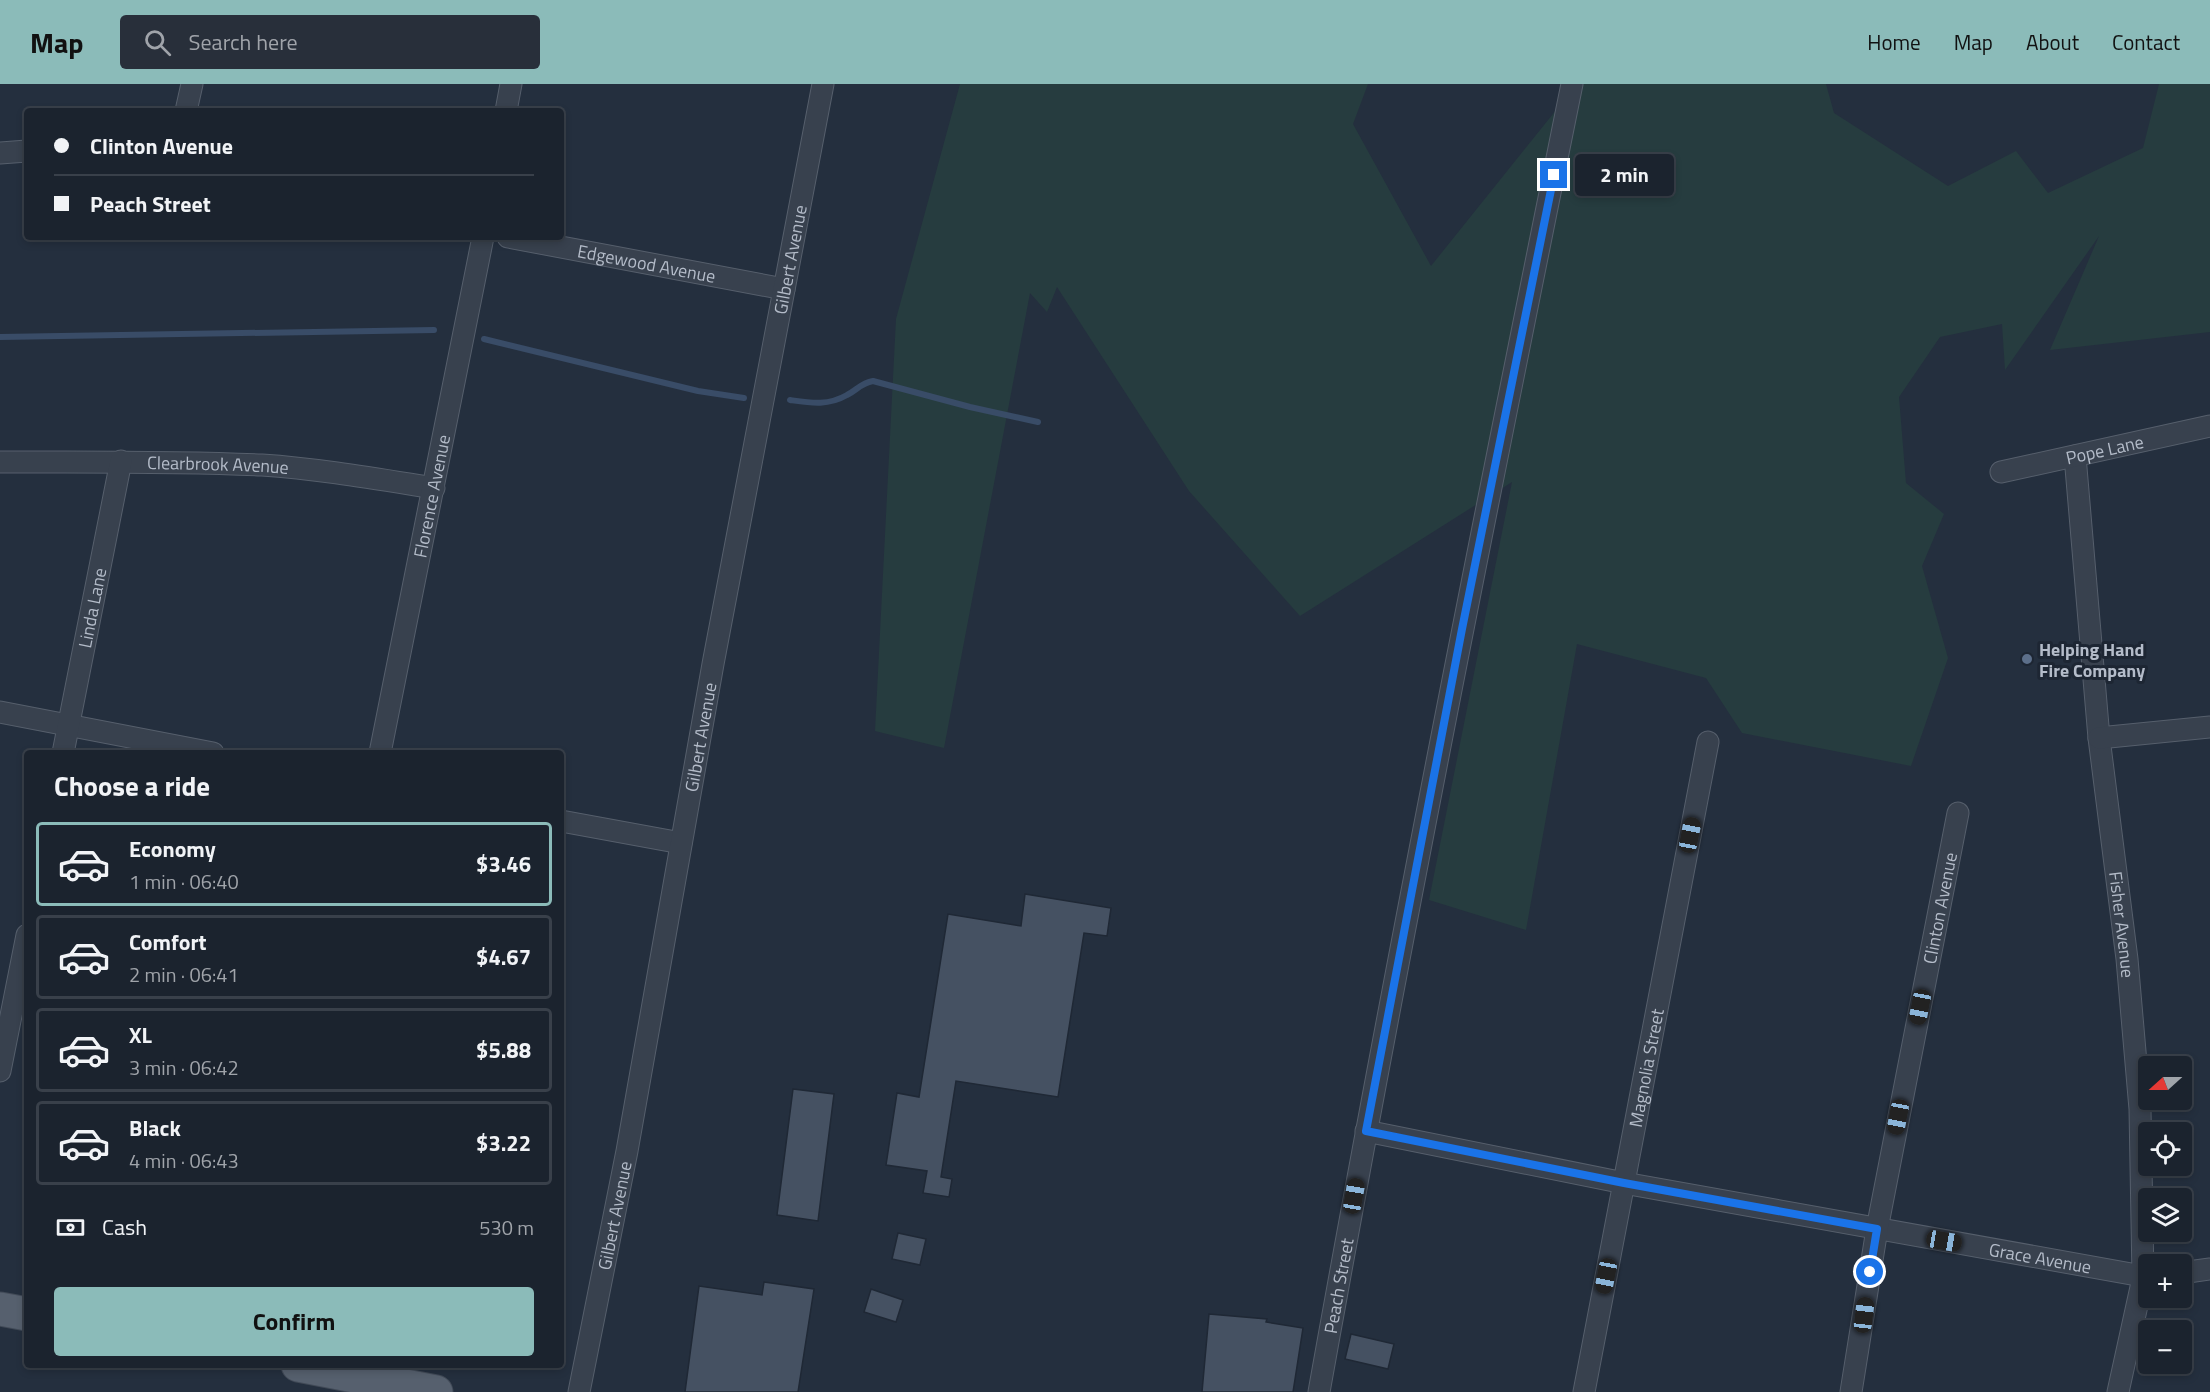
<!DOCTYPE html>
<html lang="en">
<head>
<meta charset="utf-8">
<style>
	body { margin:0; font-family:"Titillium Web",sans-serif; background:#282f3a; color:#f1f3f6; height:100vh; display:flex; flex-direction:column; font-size:22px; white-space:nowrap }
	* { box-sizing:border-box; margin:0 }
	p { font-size:20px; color:#a0a4aa }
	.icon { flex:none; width:33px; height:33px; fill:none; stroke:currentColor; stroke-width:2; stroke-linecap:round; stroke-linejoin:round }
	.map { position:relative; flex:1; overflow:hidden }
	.details { position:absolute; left:24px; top:666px; width:540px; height:618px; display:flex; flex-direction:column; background:#1b232e; border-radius:6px; box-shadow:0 3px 9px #0003,0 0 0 2px #39404a }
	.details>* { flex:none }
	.top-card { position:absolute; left:24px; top:24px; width:540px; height:132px; border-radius:6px; box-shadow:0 3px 9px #0003,0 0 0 2px #39404a; display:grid; align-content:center; height:132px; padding:0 30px; background:#1b232e }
	.needle { width:39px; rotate:249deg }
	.controls { position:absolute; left:2138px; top:972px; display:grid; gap:12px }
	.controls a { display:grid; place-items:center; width:54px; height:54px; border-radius:6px; background:#1b232e; box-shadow:0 3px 9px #0003,0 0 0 2px #39404a; font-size:30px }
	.end { position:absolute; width:27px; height:27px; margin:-14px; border:8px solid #1a73e8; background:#fff; box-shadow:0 0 0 3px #fff }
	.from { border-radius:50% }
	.bubble { position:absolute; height:42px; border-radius:6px; background:#1b232e; box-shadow:0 3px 9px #0003,0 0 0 2px #39404a; font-size:20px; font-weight:700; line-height:42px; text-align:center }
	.car { position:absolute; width:18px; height:36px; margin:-18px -9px; border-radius:8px; box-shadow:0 0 4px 2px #0007; background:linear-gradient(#222 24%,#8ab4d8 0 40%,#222 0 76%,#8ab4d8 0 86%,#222 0) }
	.top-card b { display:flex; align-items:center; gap:21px; height:57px; font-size:22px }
	.top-card b+b { border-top:2px solid #39404a }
	.top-card i { width:15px; height:15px; background:#f1f3f6 }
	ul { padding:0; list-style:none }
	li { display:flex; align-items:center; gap:18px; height:84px; margin:0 12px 9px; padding:0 18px; border:3px solid #39404a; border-radius:6px }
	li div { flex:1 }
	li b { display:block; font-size:22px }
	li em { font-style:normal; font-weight:700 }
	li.selected { border-color:#8bbbb9 }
	li>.icon { width:54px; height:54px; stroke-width:1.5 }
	h2 { padding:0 30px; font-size:27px; line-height:72px }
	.pay { display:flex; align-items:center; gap:15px; height:66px; padding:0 30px; font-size:22px }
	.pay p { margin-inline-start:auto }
	.action { display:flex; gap:12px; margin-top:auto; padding:12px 30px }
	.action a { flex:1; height:69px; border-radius:6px; background:#8bbbb9; color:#111; font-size:24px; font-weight:700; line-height:69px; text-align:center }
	header { display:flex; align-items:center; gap:36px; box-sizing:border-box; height:84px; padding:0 30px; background:#8bbbb9; color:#111 }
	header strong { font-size:28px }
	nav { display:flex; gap:33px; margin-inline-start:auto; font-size:21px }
	.search { width:420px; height:54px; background:#282f3a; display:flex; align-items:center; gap:15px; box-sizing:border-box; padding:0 21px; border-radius:6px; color:#a0a4aa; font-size:22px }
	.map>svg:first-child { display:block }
</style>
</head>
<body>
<header>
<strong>Map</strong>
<div class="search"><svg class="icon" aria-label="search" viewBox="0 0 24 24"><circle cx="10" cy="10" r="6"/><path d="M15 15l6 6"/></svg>Search here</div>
<nav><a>Home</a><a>Map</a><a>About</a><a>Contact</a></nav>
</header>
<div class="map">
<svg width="2210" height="1308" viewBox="0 0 2210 1308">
	<rect width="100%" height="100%" fill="#242f3e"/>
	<!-- green -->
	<polygon fill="#263c3f" points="960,0 1368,0 1353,40 1431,182 1577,0 1826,0 1834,29 1948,102 2016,67 2048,109 2143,64 2159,0 2210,0 2210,248 2050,266 2099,152 2005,286 2002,240 1940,253 1899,313 1906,399 1944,430 1922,482 1948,574 1911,682 1742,649 1706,594 1577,560 1526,846 1429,816 1512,398 1300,532 1189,407 1057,203 1047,228 1030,209 944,664 875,647 896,235"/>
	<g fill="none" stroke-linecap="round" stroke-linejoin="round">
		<!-- stream -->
		<g stroke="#394c67" stroke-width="6">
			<polyline points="0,253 434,246"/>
			<polyline points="484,255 698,307 744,314"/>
			<path d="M790,316C811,319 828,322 847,311C857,306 861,299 873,297L970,323L1038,338"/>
		</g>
	</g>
	<!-- building -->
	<g fill="#455162" stroke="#1f2835" stroke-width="1.5">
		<polygon points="1025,810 1111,824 1107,852 1084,849 1058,1013 956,997 941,1093 952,1095 949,1113 923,1109 927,1087 886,1081 897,1009 919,1013 948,830 1021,842"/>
		<polygon points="793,1005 834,1010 818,1137 777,1131"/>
		<polygon points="898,1149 926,1155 920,1181 892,1175"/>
		<polygon points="764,1198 814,1205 798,1308 685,1308 699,1202 762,1211"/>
		<polygon points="871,1205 903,1216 896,1238 864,1228"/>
		<polygon points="1209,1230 1267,1235 1266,1238 1303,1244 1293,1308 1202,1308"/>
		<polygon points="1351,1250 1394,1260 1388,1285 1345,1275"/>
	</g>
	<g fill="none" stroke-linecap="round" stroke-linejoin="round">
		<defs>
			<g id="street">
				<polyline points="186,27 192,0"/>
				<polyline points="506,27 511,0"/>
				<polyline points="0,69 27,67"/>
				<path id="s1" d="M508,153L784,205"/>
				<path id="s2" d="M2075,372L2099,654L2127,875L2140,1025L2143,1194L2118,1308"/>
				<path id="s3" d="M0,378C87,378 175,377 262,381C320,385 377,395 434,404"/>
				<path id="s4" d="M2001,388L2210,342"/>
				<polyline points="0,628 213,669"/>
				<polyline points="2099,654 2210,643"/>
				<path id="s5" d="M63,669L121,377"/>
				<path id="s6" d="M380,669L483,153"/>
				<polyline points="561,737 681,759"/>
				<polyline points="0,987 27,851"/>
				<path id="s7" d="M1366,1047L1624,1099L2148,1193"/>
				<polyline points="2181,1189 2210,1185"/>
				<path id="s8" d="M579,1308L627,1067L713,580L823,0"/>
				<path id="s9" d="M1319,1308C1397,871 1484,435 1572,0"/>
				<path id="s10" d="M1584,1308L1708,658"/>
				<path id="s11" d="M1851,1308L1877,1145L1958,729"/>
			</g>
			<g id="primary">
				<polyline points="0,1225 27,1230"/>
				<polyline points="298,1281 436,1308"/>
			</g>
		</defs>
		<!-- street casing -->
		<use href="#street" stroke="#565f6c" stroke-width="23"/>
		<!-- primary casing -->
		<use href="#primary" stroke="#414a57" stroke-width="35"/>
		<!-- street -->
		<use href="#street" stroke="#38414e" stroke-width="21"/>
		<!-- primary -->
		<use href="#primary" stroke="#56606e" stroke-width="33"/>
	</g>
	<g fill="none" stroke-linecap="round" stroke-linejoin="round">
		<!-- route -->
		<polyline stroke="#1a73e8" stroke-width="8" points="1554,91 1462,545 1366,1047 1624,1099 1877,1145 1870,1188"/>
	</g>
	<!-- markers -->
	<circle fill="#5c6f8a" stroke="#1d2633" stroke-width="2" cx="2027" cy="575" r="6"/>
	<g text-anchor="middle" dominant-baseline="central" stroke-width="6" stroke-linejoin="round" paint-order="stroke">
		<!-- street labels -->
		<g font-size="18" fill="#b4bcc9" stroke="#1d2633">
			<text stroke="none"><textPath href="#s8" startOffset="1152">Gilbert Avenue</textPath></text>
			<text stroke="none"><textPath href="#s1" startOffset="141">Edgewood Avenue</textPath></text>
			<text stroke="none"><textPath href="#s4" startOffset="106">Pope Lane</textPath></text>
			<text stroke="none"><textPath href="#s3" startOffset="218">Clearbrook Avenue</textPath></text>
			<text stroke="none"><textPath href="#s6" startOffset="262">Florence Avenue</textPath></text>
			<text stroke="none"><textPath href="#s5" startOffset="148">Linda Lane</textPath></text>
			<text stroke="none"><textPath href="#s8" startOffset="666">Gilbert Avenue</textPath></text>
			<text stroke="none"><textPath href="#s11" startOffset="492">Clinton Avenue</textPath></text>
			<text stroke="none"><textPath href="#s2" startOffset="471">Fisher Avenue</textPath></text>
			<text stroke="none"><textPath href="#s10" startOffset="330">Magnolia Street</textPath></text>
			<text stroke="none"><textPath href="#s8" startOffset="180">Gilbert Avenue</textPath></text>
			<text stroke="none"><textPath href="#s7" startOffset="686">Grace Avenue</textPath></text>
			<text stroke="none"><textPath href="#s9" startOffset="108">Peach Street</textPath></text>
		</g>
		<!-- poi labels -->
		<g font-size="18" font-weight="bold" fill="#b4bcc9" stroke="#1d2633" text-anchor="start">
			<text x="2039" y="565">Helping Hand<tspan x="2039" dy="21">Fire Company</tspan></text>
		</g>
	</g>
</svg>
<div class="controls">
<a><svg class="needle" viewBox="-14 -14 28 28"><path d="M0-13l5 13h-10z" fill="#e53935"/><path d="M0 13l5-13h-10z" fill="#a0a4aa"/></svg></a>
<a><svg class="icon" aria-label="locate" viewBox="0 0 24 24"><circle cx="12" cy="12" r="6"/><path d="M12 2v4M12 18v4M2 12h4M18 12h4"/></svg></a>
<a><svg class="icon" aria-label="layers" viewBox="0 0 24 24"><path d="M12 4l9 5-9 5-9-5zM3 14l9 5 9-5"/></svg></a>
<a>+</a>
<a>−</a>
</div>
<i class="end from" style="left:1870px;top:1188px"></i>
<i class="end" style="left:1554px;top:91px"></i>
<div class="bubble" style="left:1575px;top:70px;width:99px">2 min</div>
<i class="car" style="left:1690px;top:751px;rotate:11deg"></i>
<i class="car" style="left:1920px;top:923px;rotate:191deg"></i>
<i class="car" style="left:1898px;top:1033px;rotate:191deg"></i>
<i class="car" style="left:1354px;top:1112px;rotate:10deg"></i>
<i class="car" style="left:1944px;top:1157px;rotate:100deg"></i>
<i class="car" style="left:1606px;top:1192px;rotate:191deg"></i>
<i class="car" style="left:1864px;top:1231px;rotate:7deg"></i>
<div class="top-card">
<b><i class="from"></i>Clinton Avenue</b>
<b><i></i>Peach Street</b>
</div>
<section class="details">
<h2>Choose a ride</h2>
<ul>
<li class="selected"><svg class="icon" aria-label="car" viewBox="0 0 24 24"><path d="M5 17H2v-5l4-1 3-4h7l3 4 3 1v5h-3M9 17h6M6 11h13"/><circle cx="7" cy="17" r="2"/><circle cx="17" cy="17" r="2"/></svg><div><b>Economy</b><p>1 min · 06:40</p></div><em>$3.46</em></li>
<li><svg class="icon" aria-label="car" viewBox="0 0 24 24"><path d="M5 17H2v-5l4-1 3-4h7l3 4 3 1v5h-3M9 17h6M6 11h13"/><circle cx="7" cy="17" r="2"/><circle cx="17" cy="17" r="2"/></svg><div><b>Comfort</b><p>2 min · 06:41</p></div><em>$4.67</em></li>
<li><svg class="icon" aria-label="car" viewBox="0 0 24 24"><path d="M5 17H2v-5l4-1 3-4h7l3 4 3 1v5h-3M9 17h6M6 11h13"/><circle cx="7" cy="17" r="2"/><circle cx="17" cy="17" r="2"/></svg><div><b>XL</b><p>3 min · 06:42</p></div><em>$5.88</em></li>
<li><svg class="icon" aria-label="car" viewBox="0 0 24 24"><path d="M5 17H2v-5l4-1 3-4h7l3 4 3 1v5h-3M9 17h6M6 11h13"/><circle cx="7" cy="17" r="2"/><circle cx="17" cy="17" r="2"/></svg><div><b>Black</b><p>4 min · 06:43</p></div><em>$3.22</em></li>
</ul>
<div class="pay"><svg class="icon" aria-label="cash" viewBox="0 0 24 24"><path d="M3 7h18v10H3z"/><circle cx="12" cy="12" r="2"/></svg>Cash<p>530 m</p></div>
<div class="action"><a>Confirm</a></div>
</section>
</div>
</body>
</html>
